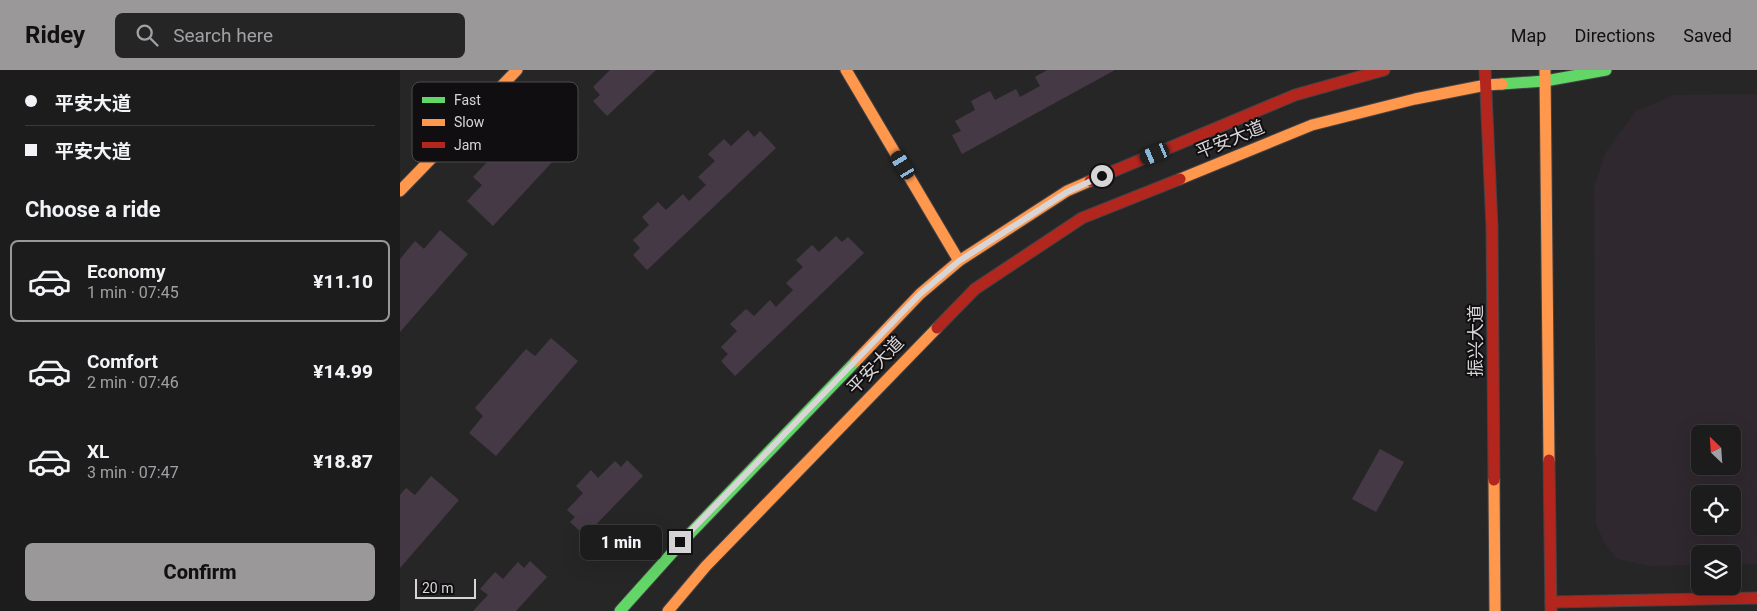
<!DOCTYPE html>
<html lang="en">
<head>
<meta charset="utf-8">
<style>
	body { margin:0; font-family:Roboto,"Noto Sans SC",sans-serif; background:#252526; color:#f1f3f6; height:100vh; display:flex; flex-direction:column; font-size:19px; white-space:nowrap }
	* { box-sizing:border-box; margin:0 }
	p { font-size:16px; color:#a0a1a4 }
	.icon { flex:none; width:28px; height:28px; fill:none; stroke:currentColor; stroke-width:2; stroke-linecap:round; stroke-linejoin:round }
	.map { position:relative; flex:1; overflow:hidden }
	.sheet { display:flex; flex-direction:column; background:#1d1c1d; width:400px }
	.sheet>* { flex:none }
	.guide { display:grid; align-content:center; height:110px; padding:0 25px; background:#1d1c1d }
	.needle { width:32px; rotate:335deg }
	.controls { position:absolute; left:1291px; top:355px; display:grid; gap:10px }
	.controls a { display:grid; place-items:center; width:50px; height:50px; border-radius:8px; background:#1d1c1d; box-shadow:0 5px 20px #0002,0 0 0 1px #3b3a3b; font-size:25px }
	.scale { position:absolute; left:15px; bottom:12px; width:61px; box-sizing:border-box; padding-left:5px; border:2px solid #d8d5d7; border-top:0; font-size:14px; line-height:18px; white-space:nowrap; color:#d8d5d7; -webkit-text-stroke:4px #100e10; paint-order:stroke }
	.end { position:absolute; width:22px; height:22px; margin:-11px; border:6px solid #d8d5d7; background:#111; box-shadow:0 0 0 2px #111 }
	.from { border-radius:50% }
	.bubble { position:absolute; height:35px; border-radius:8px; background:#1d1c1d; box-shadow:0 5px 20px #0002,0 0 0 1px #3b3a3b; font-size:16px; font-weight:800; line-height:35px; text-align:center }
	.car { position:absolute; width:15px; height:30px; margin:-15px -8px; border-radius:6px; box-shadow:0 0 4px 1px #0007; background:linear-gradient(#222 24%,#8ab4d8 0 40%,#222 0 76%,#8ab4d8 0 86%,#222 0) }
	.guide b { display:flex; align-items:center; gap:18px; height:48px; font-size:19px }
	.guide b+b { border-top:1px solid #3b3a3b }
	.guide i { width:12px; height:12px; background:#f1f3f6 }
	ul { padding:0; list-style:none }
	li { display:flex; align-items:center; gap:15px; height:82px; margin:0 10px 8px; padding:0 15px; border:2px solid transparent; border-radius:8px }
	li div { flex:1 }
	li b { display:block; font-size:19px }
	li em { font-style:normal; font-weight:800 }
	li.current { border-color:#9a9899 }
	li>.icon { width:45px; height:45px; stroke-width:1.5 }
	h2 { padding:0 25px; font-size:22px; line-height:60px }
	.action { display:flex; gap:10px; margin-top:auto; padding:10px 25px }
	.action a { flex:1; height:58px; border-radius:8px; background:#9a9899; color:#111; font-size:20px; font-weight:800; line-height:58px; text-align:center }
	header { display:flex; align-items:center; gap:30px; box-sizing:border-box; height:70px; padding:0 25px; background:#9a9899; color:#111 }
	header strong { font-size:24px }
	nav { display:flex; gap:28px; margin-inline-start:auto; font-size:18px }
	.search { width:350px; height:45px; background:#252526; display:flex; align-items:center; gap:12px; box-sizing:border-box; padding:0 18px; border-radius:8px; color:#a0a1a4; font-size:19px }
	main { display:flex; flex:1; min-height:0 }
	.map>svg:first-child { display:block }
</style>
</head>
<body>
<header>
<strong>Ridey</strong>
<div class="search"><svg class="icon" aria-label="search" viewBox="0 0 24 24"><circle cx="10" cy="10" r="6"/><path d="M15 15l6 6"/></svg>Search here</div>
<nav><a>Map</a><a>Directions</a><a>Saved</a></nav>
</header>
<main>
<section class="sheet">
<div class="guide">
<b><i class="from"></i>平安大道</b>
<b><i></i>平安大道</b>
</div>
<h2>Choose a ride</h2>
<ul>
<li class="current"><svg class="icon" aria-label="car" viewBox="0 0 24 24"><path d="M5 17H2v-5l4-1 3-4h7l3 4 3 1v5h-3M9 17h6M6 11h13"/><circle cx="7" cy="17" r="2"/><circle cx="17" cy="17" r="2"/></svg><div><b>Economy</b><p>1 min · 07:45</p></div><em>¥11.10</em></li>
<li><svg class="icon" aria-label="car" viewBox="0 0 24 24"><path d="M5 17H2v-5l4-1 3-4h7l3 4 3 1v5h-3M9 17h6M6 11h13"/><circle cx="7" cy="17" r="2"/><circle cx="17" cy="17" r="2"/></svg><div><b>Comfort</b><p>2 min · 07:46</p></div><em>¥14.99</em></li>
<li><svg class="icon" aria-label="car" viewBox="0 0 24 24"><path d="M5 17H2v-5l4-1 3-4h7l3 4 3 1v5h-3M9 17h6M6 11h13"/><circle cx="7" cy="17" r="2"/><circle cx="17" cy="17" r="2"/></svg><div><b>XL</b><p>3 min · 07:47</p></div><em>¥18.87</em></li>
</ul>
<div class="action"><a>Confirm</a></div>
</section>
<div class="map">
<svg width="1357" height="541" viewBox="0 0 1357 541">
	<rect width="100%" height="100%" fill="#272627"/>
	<!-- built -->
	<path fill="#2f282f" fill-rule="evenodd" d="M1357,24V494L1333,495L1332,484H1300V495L1249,496L1217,489L1204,472L1196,454L1194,118L1206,82L1236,41L1274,25ZM1300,364H1332V396H1300ZM1300,424H1332V456H1300Z"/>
	<!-- building -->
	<g fill="#463946">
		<polygon points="210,0 256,0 207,46 193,31 200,25 193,17"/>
		<polygon points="647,0 715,0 562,84 552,65 561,61 555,51 575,40 571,31 590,21 595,30 616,19 620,27 640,16 635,7"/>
		<polygon points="152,39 179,63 93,156 67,131 82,115 73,107 127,49 135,57"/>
		<polygon points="348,60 354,67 360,61 376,78 247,200 233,185 240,178 233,170 249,155 242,147 258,132 266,140 283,124 289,131 306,115 298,107 315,91 308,84 324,69 331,76"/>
		<polygon points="40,160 68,184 0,262 0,189 15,171 24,179"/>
		<polygon points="436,166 442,172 448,167 464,183 335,306 321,291 328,284 321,277 337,261 330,254 346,239 354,246 370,230 376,237 393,220 386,213 403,197 396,190 412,175 419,182"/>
		<polygon points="151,268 178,291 96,386 69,363 83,346 75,338 126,279 135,286"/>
		<polygon points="980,379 1004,392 976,442 952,429"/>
		<polygon points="227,390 243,406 185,466 170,452 175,447 167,440 183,423 176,416 191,400 198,408 215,391 221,397"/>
		<polygon points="31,406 59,430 0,498 0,425 6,418 15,425"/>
		<polygon points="130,491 147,507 116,541 73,541 88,525 80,519 95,502 103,509 118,492 124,498"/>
	</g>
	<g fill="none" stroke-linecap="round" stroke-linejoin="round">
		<defs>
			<g id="fast">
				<polyline points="1102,14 1145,11 1206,0"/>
				<polyline points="220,541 281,473 456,291"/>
			</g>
			<g id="slow">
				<polyline points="446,0 559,191"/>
				<polyline points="1145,0 1149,390"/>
				<polyline points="780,109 912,55 1015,29 1086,15 1102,14"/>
				<polyline points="0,121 117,0"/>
				<polyline points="456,291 520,224 559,191 667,121 690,111"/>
				<polyline points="1094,410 1095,541"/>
				<polyline points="268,541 306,496 537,258"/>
			</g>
			<g id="jam">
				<polyline points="1085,0 1092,157 1094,410"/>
				<polyline points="690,111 895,25 984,0"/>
				<polyline points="537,258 575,219 682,148 780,109"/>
				<polyline points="1149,390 1151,541"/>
				<polyline points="1151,532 1357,528"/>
			</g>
		</defs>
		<!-- fast casing -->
		<use href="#fast" stroke="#444244" stroke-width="13"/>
		<!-- slow casing -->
		<use href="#slow" stroke="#444244" stroke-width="13"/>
		<!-- jam casing -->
		<use href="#jam" stroke="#444244" stroke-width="13"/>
		<!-- fast -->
		<use href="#fast" stroke="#63d668" stroke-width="11"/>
		<!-- slow -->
		<use href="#slow" stroke="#ff974d" stroke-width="11"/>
		<!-- jam -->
		<use href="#jam" stroke="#b3261e" stroke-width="11"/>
	</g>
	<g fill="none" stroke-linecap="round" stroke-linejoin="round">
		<!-- route -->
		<polyline stroke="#d8d5d7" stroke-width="6" points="280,472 520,224 559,191 667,122 702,106"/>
	</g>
	<g text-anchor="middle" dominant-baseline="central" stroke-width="4" stroke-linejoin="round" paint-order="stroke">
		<!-- street labels -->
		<g font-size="18" fill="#d8d5d7" stroke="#100e10">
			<text transform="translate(830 69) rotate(-22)">平安大道</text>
			<text transform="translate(1075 271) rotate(-90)">振兴大道</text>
			<text transform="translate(475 295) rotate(-46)">平安大道</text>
		</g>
	</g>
	<!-- legend -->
	<rect x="12" y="12" width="166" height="80" rx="8" fill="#100e10" stroke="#4c4a4c" stroke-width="1"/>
	<rect x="22" y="27" width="23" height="6" fill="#63d668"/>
	<rect x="22" y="49" width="23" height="7" fill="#ff974d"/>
	<rect x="22" y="72" width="23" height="6" fill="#b3261e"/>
	<g font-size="14" fill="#d8d5d7">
		<text x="54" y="35">Fast</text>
		<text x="54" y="57">Slow</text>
		<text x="54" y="80">Jam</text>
	</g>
</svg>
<div class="controls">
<a><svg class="needle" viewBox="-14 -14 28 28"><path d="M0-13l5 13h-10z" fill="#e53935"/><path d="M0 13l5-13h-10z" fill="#a0a1a4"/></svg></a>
<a><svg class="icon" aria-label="locate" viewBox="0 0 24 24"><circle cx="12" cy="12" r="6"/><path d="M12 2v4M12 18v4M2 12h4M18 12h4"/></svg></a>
<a><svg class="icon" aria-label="layers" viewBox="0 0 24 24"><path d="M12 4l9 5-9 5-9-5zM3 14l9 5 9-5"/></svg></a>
</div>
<div class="scale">20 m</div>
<i class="end from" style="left:702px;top:106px"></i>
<i class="end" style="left:280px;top:472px"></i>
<div class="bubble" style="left:180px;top:455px;width:82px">1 min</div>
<i class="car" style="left:755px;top:84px;rotate:247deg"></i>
<i class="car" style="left:503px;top:95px;rotate:329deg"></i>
</div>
</main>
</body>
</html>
